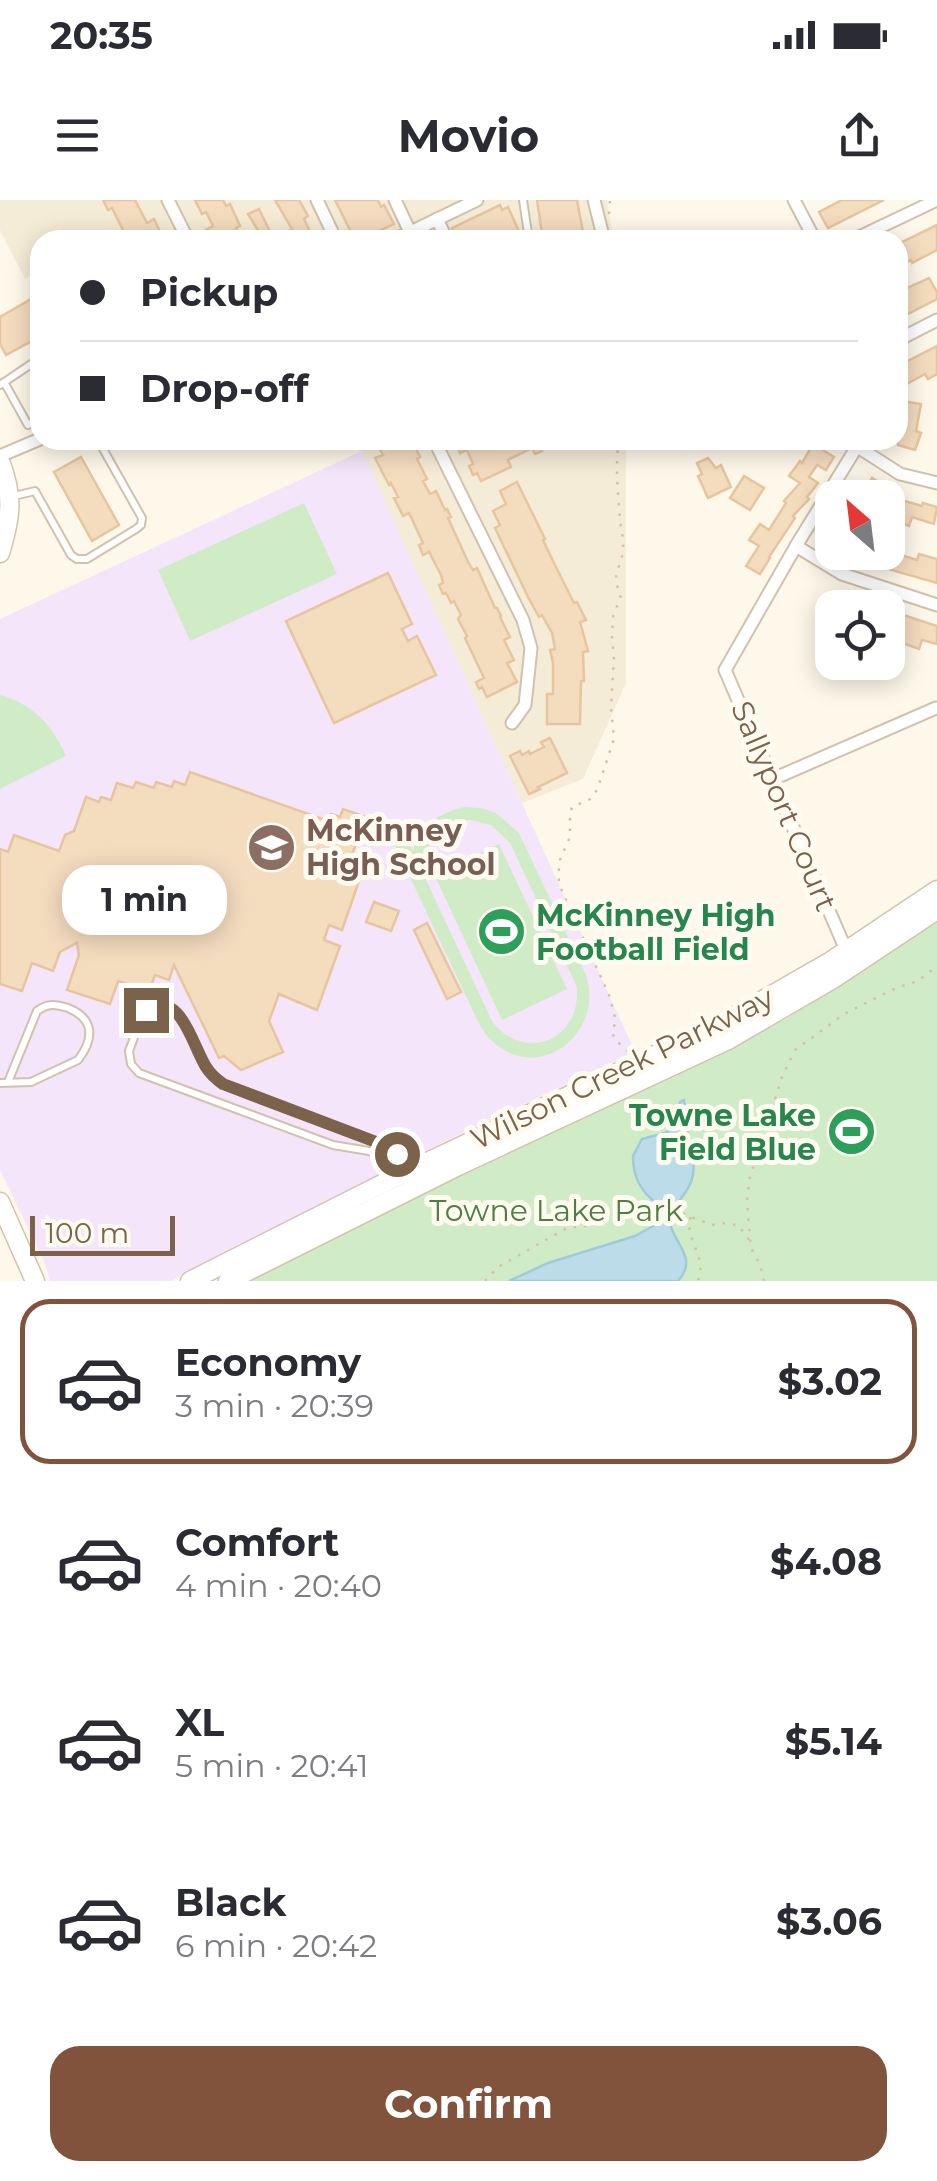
<!DOCTYPE html>
<html lang="en">
<head>
<meta charset="utf-8">
<style>
	body { margin:0; font-family:Montserrat,sans-serif; background:#f7f7f7; color:#2b2b33; height:100vh; display:flex; flex-direction:column; font-size:38px; white-space:nowrap }
	* { box-sizing:border-box; margin:0 }
	p { font-size:32px; color:#7c7c81 }
	.icon { flex:none; width:55px; height:55px; fill:none; stroke:currentColor; stroke-width:2; stroke-linecap:round; stroke-linejoin:round }
	.map { position:relative; height:1081px; overflow:hidden }
	.sheet { display:flex; flex-direction:column; background:#fff; flex:1 }
	.sheet>* { flex:none }
	.guide { position:absolute; left:30px; top:30px; width:878px; height:220px; border-radius:30px; box-shadow:0 5px 25px #0003; display:grid; align-content:center; height:220px; padding:0 50px; background:#fff }
	.needle { width:65px; rotate:332deg }
	.controls { position:absolute; left:815px; top:280px; display:grid; gap:20px }
	.controls a { display:grid; place-items:center; width:90px; height:90px; border-radius:20px; background:#fff; box-shadow:0 5px 25px #0003; font-size:50px }
	.scale { position:absolute; left:30px; bottom:25px; width:145px; box-sizing:border-box; padding-left:10px; border:5px solid #7a624b; border-top:0; font-size:28px; line-height:35px; white-space:nowrap; color:#7a624b; -webkit-text-stroke:8px #fffbf0; paint-order:stroke }
	.end { position:absolute; width:45px; height:45px; margin:-22px; border:12px solid #7a624b; background:#fff; box-shadow:0 0 0 5px #fff }
	.from { border-radius:50% }
	.bubble { position:absolute; height:70px; border-radius:30px; background:#fff; box-shadow:0 5px 25px #0003; font-size:32px; font-weight:700; line-height:70px; text-align:center }
	.guide b { display:flex; align-items:center; gap:35px; height:95px; font-size:38px }
	.guide b+b { border-top:2px solid #e1e1e2 }
	.guide i { width:25px; height:25px; background:#2b2b33 }
	ul { padding:18px 0 0; list-style:none }
	li { display:flex; align-items:center; gap:30px; height:165px; margin:0 20px 15px; padding:0 30px; border:5px solid transparent; border-radius:30px }
	li div { flex:1 }
	li b { display:block; font-size:38px }
	li em { font-style:normal; font-weight:700 }
	li.on { border-color:#81533d }
	li>.icon { width:90px; height:90px; stroke-width:1.5 }
	.action { display:flex; gap:20px; margin-top:auto; padding:20px 50px }
	.action a { flex:1; height:115px; border-radius:30px; background:#81533d; color:#fff; font-size:40px; font-weight:700; line-height:115px; text-align:center }
	.status { display:flex; justify-content:space-between; align-items:center; height:70px; padding:0 50px; background:#fff; direction:ltr }
	.status svg { height:28px; fill:currentColor }
	header { display:flex; justify-content:space-between; align-items:center; height:130px; padding:0 50px; background:#fff; font-size:45px; font-weight:700 }
	.map>svg:first-child { display:block }
</style>
</head>
<body>
<div class="status"><b>20:35</b><svg viewBox="0 0 49 12"><path d="M0 12V9h3v3zM5 12V6h3v6zM10 12V3h3v9zM15 12V0h3v12zM26 1h20v11H26zM47 4h2v5h-2z"/></svg></div>
<header><svg class="icon" aria-label="menu" viewBox="0 0 24 24"><path d="M4 6h16M4 12h16M4 18h16"/></svg>Movio<svg class="icon" aria-label="share" viewBox="0 0 24 24"><path d="M12 15V3M7 8l5-5 5 5M5 13v7h14v-7"/></svg></header>
<div class="map">
<svg width="937" height="1081" viewBox="0 0 937 1081">
	<rect width="100%" height="100%" fill="#fdf8e9"/>
	<!-- residential -->
	<g fill="#f5ecd7">
		<polygon points="0,0 607,0 613,40 117,40 112,29 93,40 40,40 40,70 25,79 0,30"/>
		<polygon points="356,240 626,240 626,483 583,579 522,603"/>
	</g>
	<!-- education -->
	<polygon fill="#f5e5fa" points="362,251 635,852 429,949 171,1081 50,1081 44,1061 0,970 0,419"/>
	<!-- green -->
	<g fill="#d0ecc6" fill-rule="evenodd">
		<polygon points="304,303 337,374 190,441 158,370"/>
		<path d="M0,495C33,504 52,525 66,556L0,589Z"/>
		<path d="M464,607L481,608L496,613L519,633L586,775C605,834 538,886 491,840C483,832 478,822 474,813L391,637L403,632L413,651C421,626 438,613 464,607ZM470,620L491,625L510,643L577,787C581,839 527,863 493,823L426,680C419,648 438,623 470,620Z"/>
		<polygon points="499,644 567,789 502,820 434,674"/>
		<polygon points="937,722 937,1081 250,1081 465,974 707,861 786,819"/>
	</g>
	<!-- water -->
	<path fill="#bcdce9" stroke="#a1cadb" stroke-width="2.5" d="M684,900C686,909 684,917 686,925C690,944 698,964 691,982C683,1001 672,1002 671,1027C678,1047 697,1060 678,1081H509L548,1063L635,1036L655,1025L657,1019L656,1003C640,990 633,977 633,956L642,939C671,931 678,934 680,902Z"/>
	<!-- building -->
	<g fill="#f4dcbf" stroke="#e7c59f" stroke-width="2.5">
		<polygon points="103,0 135,0 147,23 154,19 164,40 128,40 112,8 108,10"/>
		<polygon points="195,0 223,0 226,6 230,4 240,26 236,28 242,40 209,40 204,31 213,26 206,12 202,14"/>
		<polygon points="275,0 299,0 308,16 304,19 314,40 270,40 292,29"/>
		<polygon points="335,0 378,0 381,7 384,5 394,24 368,36 370,40 355,40"/>
		<polygon points="537,0 577,0 583,32 580,33 582,40 543,40"/>
		<polygon points="842,0 884,0 828,28 819,12"/>
		<polygon points="500,5 502,10 508,7 521,36 513,40 458,40 452,28"/>
		<polygon points="259,9 272,36 264,40 248,14"/>
		<polygon points="937,25 937,50 912,63 911,60 898,67 898,44"/>
		<polygon points="929,78 937,92 937,99 898,119 898,92"/>
		<polygon points="40,94 40,143 35,146 32,141 6,155 0,144 0,117"/>
		<polygon points="937,146 937,174 928,179 925,174 905,185 898,166"/>
		<polygon points="901,201 921,204 916,231 921,233 915,250 898,245 898,221"/>
		<polygon points="375,240 412,240 420,257 417,259 427,279 423,281 430,294 436,291 445,310 447,309 451,317 448,318 468,362 473,370 477,368 495,408 497,408 501,416 500,417 510,437 504,440 514,460 507,463 517,482 487,497 482,487 479,489 476,482 484,478 465,438 467,436 458,419 461,415 454,401 451,403 446,393 443,394 439,385 443,383 441,375 429,352 423,355 419,345 423,343 409,313 403,316 394,298 398,297 391,283 389,285 375,258 383,255"/>
		<polygon points="464,240 550,240 539,245 542,251 535,254 532,248 508,260 511,267 481,281 477,273 473,275 469,266 473,264 467,250 460,253 456,244"/>
		<polygon points="813,244 834,257 826,270 817,265 809,277 818,283 807,297 809,299 793,316 795,318 769,357 770,358 760,374 746,366 759,346 749,340 760,324 769,330 786,303 784,301 800,283 789,276 800,261 802,263"/>
		<polygon points="81,257 119,325 92,341 54,272"/>
		<polygon points="708,258 716,268 721,265 731,287 708,298 698,276 702,274 697,263"/>
		<polygon points="744,276 764,288 750,310 730,298"/>
		<polygon points="872,278 889,288 884,298 863,298 857,294 862,286 866,288"/>
		<polygon points="517,282 545,339 543,340 554,363 574,403 577,402 586,420 580,422 588,451 583,452 584,481 581,481 580,524 547,524 547,494 553,494 553,463 550,450 555,449 552,433 542,415 539,417 528,397 495,328 500,325 493,311 506,304 500,291"/>
		<polygon points="898,299 922,306 923,303 937,307 934,324 912,317 909,326 892,320"/>
		<polygon points="888,351 917,360 919,354 937,359 937,383 867,363 871,352"/>
		<polygon points="388,373 412,424 402,429 408,441 417,436 436,475 334,523 286,421"/>
		<polygon points="888,410 937,426 937,444 922,440 919,449 902,443 904,436 888,431"/>
		<polygon points="550,538 567,573 538,587 540,589 529,594 510,556 520,551 522,555 529,551 530,554 544,547 541,542"/>
		<polygon points="190,572 328,621 331,614 340,617 343,609 366,617 344,676 359,681 342,730 329,725 324,740 340,746 317,810 279,794 269,821 283,852 241,870 224,856 219,858 174,765 169,780 155,775 149,791 118,781 110,804 67,790 79,755 77,743 60,752 53,771 32,763 22,791 0,784 0,649 8,652 14,635 59,651 65,635 74,631 86,597 99,602 101,597 111,600 117,583 133,588 136,582 154,588 156,582 172,587 174,581 185,585"/>
		<polygon points="374,702 399,711 391,731 366,722"/>
		<polygon points="427,723 461,792 447,799 414,730"/>
	</g>
	<g fill="none" stroke-linecap="round" stroke-linejoin="round">
		<defs>
			<g id="lane">
				<polyline points="523,0 529,40"/>
				<polyline points="4,182 28,225 40,219"/>
				<polyline points="0,185 40,158"/>
				<polyline points="14,296 35,291 71,355 77,359 87,359 136,329 141,325 142,318 98,240"/>
				<path d="M159,804C189,807 197,862 219,882L389,947L405,966L404,973L394,972L384,958L369,951L333,945L139,873L131,864L129,851L143,813L149,807Z"/>
				<path d="M0,883L31,882L78,860C94,839 95,819 68,808C55,804 48,803 37,811L8,882"/>
			</g>
			<g id="street">
				<polyline points="168,0 188,40"/>
				<polyline points="317,0 336,40"/>
				<polyline points="395,0 410,32"/>
				<polyline points="594,0 604,40"/>
				<polyline points="794,0 815,40"/>
				<polyline points="437,19 447,40"/>
				<polyline points="394,40 477,0"/>
				<polyline points="853,40 937,0"/>
				<polyline points="898,140 937,120"/>
				<polyline points="434,240 523,420 531,448 525,505 512,523"/>
				<polyline points="847,240 900,274 937,283"/>
				<polyline points="0,256 40,239"/>
				<polyline points="796,346 842,374 937,405"/>
				<polyline points="773,579 936,508"/>
				<polyline points="843,743 725,470 796,346 861,240"/>
			</g>
			<g id="secondary">
				<path d="M0,261C14,297 11,317 0,353"/>
				<polyline points="0,1002 35,1081"/>
				<polyline points="190,1081 404,973 721,824 831,761 937,690"/>
				<polyline points="228,1081 458,966 728,840 833,779 937,710"/>
			</g>
		</defs>
		<!-- lane casing -->
		<use href="#lane" stroke="#d1c2ad" stroke-width="10"/>
		<!-- street casing -->
		<use href="#street" stroke="#d1c2ad" stroke-width="15"/>
		<!-- secondary casing -->
		<use href="#secondary" stroke="#d4c3ab" stroke-width="21"/>
		<!-- path -->
		<g stroke="#dabfa2" stroke-width="2.5" stroke-dasharray="2.5 8" stroke-linecap="butt">
			<polyline points="609,14 610,0"/>
			<path d="M619,240C615,266 618,293 620,319C621,329 624,339 623,350C621,370 610,374 621,395L613,417L612,439L614,456L611,508L614,539L597,590L590,599L572,607L570,614V637L560,660L558,677L562,691L609,795L616,821L612,832L615,840L627,850V855"/>
			<path d="M691,1017C683,1039 708,1055 698,1081"/>
			<polyline points="485,1081 498,1067 567,1028 595,1025 612,1016 620,1008 676,1011 712,1025 722,1023 738,1025 750,1041"/>
			<polyline points="764,1081 760,1065 751,1048 747,1001 750,977 782,877 795,850 844,814 896,788 918,781 937,766"/>
		</g>
		<!-- lane -->
		<use href="#lane" stroke="#fff" stroke-width="6"/>
		<!-- street -->
		<use href="#street" stroke="#fff" stroke-width="11"/>
		<!-- secondary -->
		<use href="#secondary" stroke="#fff" stroke-width="18"/>
	</g>
	<g fill="none" stroke-linecap="round" stroke-linejoin="round">
		<!-- route -->
		<path stroke="#7a624b" stroke-width="12" d="M146,810C181,789 192,845 206,867C211,875 216,879 223,884L384,945L397,954"/>
	</g>
	<!-- icons -->
	<defs>
		<symbol id="school-disc" viewBox="-11 -11 22 22"><circle r="9.5" fill="#8d6e63" stroke="#fffbf0"/><path d="M0-5L7-2L0 1L-7-2ZM-4 1L0 2.5L4 1V4Q0 6-4 4Z" fill="#fff"/></symbol>
		<symbol id="stadium-disc" viewBox="-11 -11 22 22"><circle r="9.5" fill="#2e9e5b" stroke="#fffbf0"/><path d="M0-5a6.5 5 0 1 0 0 10a6.5 5 0 1 0 0-10ZM-3.5-1.8h7v3.6h-7Z" fill="#fff"/></symbol>
	</defs>
	<g fill-rule="evenodd">
		<use href="#school-disc" x="244" y="620" width="55" height="55"/>
		<use href="#stadium-disc" x="474" y="704" width="55" height="55"/>
		<use href="#stadium-disc" x="824" y="904" width="55" height="55"/>
	</g>
	<g text-anchor="middle" dominant-baseline="central" stroke-width="10" stroke-linejoin="round" paint-order="stroke">
		<!-- street labels -->
		<g font-size="30" fill="#7a624b" stroke="#fffbf0">
			<text transform="translate(784 606) rotate(67)">Sallyport Court</text>
			<text transform="translate(622 868) rotate(-26)">Wilson Creek Parkway</text>
		</g>
		<!-- education labels -->
		<g font-size="30" font-weight="bold" fill="#785e54" stroke="#fffbf0" text-anchor="start">
			<text x="306" y="630">McKinney<tspan x="306" dy="34">High School</tspan></text>
		</g>
		<!-- leisure labels -->
		<g font-size="30" font-weight="bold" fill="#27864d" stroke="#fffbf0" text-anchor="start">
			<text x="536" y="715">McKinney High<tspan x="536" dy="34">Football Field</tspan></text>
			<text x="816" y="915" text-anchor="end">Towne Lake<tspan x="816" dy="34">Field Blue</tspan></text>
		</g>
		<!-- park labels -->
		<g font-size="30" fill="#4c8042" stroke="#fffbf0">
			<text x="556" y="1010">Towne Lake Park</text>
		</g>
	</g>
</svg>
<div class="controls">
<a><svg class="needle" viewBox="-14 -14 28 28"><path d="M0-13l5 13h-10z" fill="#e53935"/><path d="M0 13l5-13h-10z" fill="#7c7c81"/></svg></a>
<a><svg class="icon" aria-label="locate" viewBox="0 0 24 24"><circle cx="12" cy="12" r="6"/><path d="M12 2v4M12 18v4M2 12h4M18 12h4"/></svg></a>
</div>
<div class="scale">100 m</div>
<i class="end from" style="left:397px;top:954px"></i>
<i class="end" style="left:146px;top:810px"></i>
<div class="bubble" style="left:62px;top:665px;width:165px">1 min</div>
<div class="guide">
<b><i class="from"></i>Pickup</b>
<b><i></i>Drop-off</b>
</div>
</div>
<section class="sheet">
<ul>
<li class="on"><svg class="icon" aria-label="car" viewBox="0 0 24 24"><path d="M5 17H2v-5l4-1 3-4h7l3 4 3 1v5h-3M9 17h6M6 11h13"/><circle cx="7" cy="17" r="2"/><circle cx="17" cy="17" r="2"/></svg><div><b>Economy</b><p>3 min · 20:39</p></div><em>$3.02</em></li>
<li><svg class="icon" aria-label="car" viewBox="0 0 24 24"><path d="M5 17H2v-5l4-1 3-4h7l3 4 3 1v5h-3M9 17h6M6 11h13"/><circle cx="7" cy="17" r="2"/><circle cx="17" cy="17" r="2"/></svg><div><b>Comfort</b><p>4 min · 20:40</p></div><em>$4.08</em></li>
<li><svg class="icon" aria-label="car" viewBox="0 0 24 24"><path d="M5 17H2v-5l4-1 3-4h7l3 4 3 1v5h-3M9 17h6M6 11h13"/><circle cx="7" cy="17" r="2"/><circle cx="17" cy="17" r="2"/></svg><div><b>XL</b><p>5 min · 20:41</p></div><em>$5.14</em></li>
<li><svg class="icon" aria-label="car" viewBox="0 0 24 24"><path d="M5 17H2v-5l4-1 3-4h7l3 4 3 1v5h-3M9 17h6M6 11h13"/><circle cx="7" cy="17" r="2"/><circle cx="17" cy="17" r="2"/></svg><div><b>Black</b><p>6 min · 20:42</p></div><em>$3.06</em></li>
</ul>
<div class="action"><a>Confirm</a></div>
</section>
</body>
</html>
